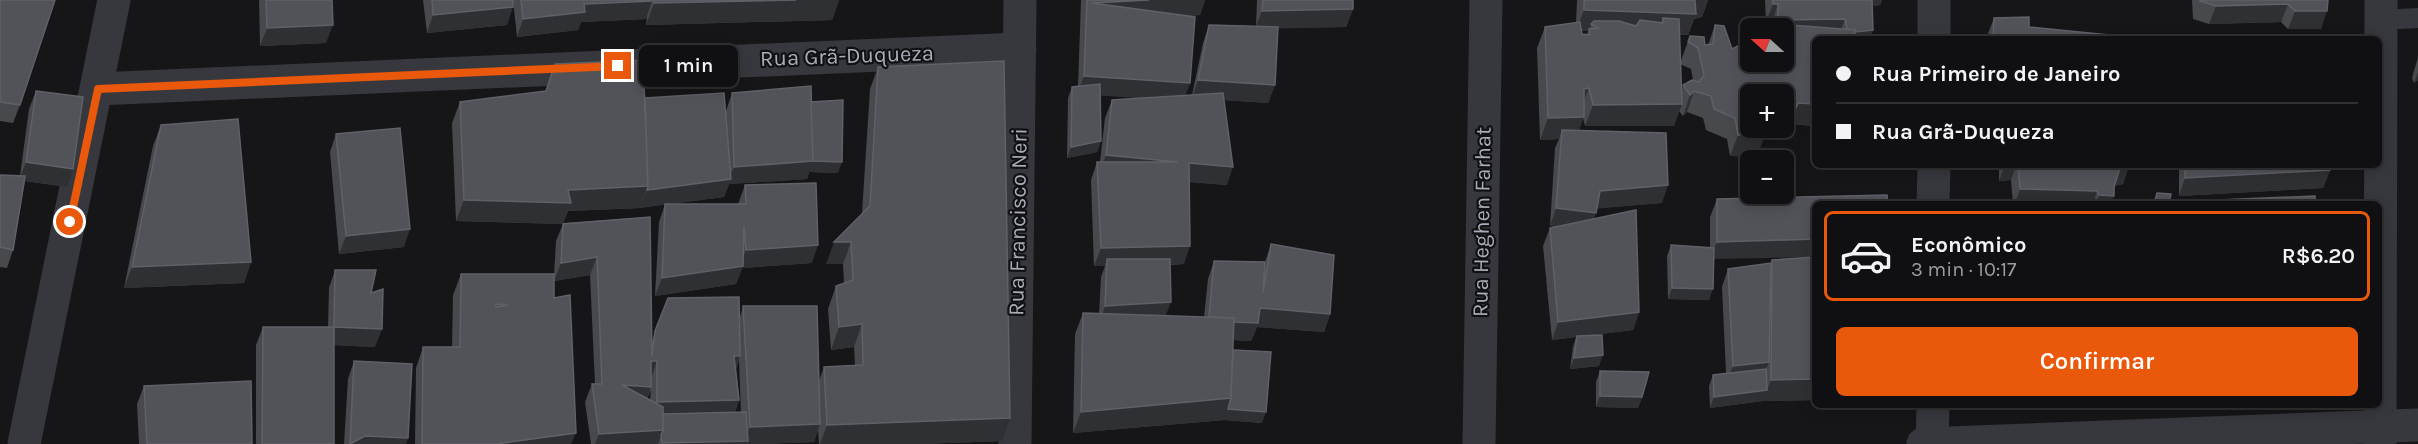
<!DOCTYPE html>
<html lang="pt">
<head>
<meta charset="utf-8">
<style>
	body { margin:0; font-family:Karla,sans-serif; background:#19191b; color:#f1f3f6; height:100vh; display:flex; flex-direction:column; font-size:22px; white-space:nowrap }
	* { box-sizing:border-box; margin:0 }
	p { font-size:20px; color:#9c9d9f }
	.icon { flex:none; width:33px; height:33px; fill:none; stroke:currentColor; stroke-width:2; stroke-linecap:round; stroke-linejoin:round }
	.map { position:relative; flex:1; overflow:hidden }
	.side { position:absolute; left:1812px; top:201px; width:570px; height:207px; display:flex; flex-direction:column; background:#101012; border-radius:9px; box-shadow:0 3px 15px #0003,0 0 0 2px #303032 }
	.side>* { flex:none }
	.hud { position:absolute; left:1812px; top:36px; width:570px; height:132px; border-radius:9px; box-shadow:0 3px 15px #0003,0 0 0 2px #303032; display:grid; align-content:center; height:132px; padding:0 24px; background:#101012 }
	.needle { width:39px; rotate:291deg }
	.fabs { position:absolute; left:1740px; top:18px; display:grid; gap:12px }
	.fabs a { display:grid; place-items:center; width:54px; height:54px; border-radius:9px; background:#101012; box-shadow:0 3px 15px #0003,0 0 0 2px #303032; font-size:30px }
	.end { position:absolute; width:27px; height:27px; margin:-14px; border:8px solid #ea580c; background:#fff; box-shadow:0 0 0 3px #fff }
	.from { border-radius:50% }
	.bubble { position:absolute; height:42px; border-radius:9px; background:#101012; box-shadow:0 3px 15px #0003,0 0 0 2px #303032; font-size:20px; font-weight:600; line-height:42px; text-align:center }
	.hud b { display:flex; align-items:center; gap:21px; height:57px; font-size:22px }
	.hud b+b { border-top:2px solid #303032 }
	.hud i { width:15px; height:15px; background:#f1f3f6 }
	ul { padding:10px 0 0; list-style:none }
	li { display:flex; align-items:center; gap:18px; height:90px; margin:0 12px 9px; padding:0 12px; border:3px solid #303032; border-radius:9px }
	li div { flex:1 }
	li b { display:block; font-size:22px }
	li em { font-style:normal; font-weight:600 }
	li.active { border-color:#ea580c }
	li>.icon { width:54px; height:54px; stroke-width:1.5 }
	.button { display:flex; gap:12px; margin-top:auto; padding:12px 24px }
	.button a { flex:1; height:69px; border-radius:9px; background:#ea580c; color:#fff; font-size:24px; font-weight:600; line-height:69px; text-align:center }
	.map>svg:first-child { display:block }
</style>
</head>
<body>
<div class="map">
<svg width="2418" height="444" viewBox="0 0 2418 444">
	<rect width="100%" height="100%" fill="#161618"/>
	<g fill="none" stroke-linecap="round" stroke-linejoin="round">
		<!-- lane -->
		<polyline stroke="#37383d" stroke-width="20" points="2381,20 2418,18"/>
		<!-- street -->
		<g stroke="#37383d" stroke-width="33">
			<polyline points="1934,39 1934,0"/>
			<polyline points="97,89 1020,49"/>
			<polyline points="1933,204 1934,165"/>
			<polyline points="24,444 114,0"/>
			<polyline points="1015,444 1020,0"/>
			<polyline points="1479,444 1486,0"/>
			<polyline points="1923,444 2418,425"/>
			<polyline points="1932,444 1933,405"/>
			<polyline points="2380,444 2381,0"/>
		</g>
	</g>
	<!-- wall -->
	<g fill="#47494d" fill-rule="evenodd">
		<polygon points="0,0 20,105 13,123 0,121"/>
		<polygon points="259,0 332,0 326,43 260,46"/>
		<polygon points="423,0 513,0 507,25 427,33"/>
		<polygon points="513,0 839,0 832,20 646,25 647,16 646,19 581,22 578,30 517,37"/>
		<polygon points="1081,0 1205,0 1200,15 1186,16 1190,83 1185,95 1192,95 1203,43 1209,25 1256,26 1257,0 1353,0 1353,9 1346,27 1278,28 1275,85 1268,103 1224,100 1227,185 1189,182 1184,264 1170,265 1165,316 1204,317 1208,279 1214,261 1265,262 1271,244 1330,314 1324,332 1257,327 1251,341 1233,340 1233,350 1262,423 1224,420 1073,433 1075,334 1083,313 1099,314 1101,277 1105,266 1094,266 1091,180 1097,162 1100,162 1105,118 1112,100 1142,98 1101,95 1101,141 1097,152 1067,158 1068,98 1072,87 1078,87"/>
		<path d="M1577,0H1708L1702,17L1694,19L1688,35H1679L1680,63L1690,36L1705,45H1708L1715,25L1732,49L1750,62L1784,28H1772V22H1766L1765,0H1764H1882L1880,5L1872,6L1873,30L1869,39H1815V126L1790,124L1788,129H1778V128H1784V94H1750L1757,157L1730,156L1727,139L1706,130L1703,118L1687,112L1683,116L1679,111L1674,126H1585L1583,118L1579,130L1662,203L1597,208L1594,218L1639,312L1633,330L1585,336L1599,366L1570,369L1573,347L1576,337L1552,340L1543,246L1550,228L1554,227L1550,226L1555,148L1559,139L1540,140L1537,48L1545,27L1576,23ZM1581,31H1588L1587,34H1582ZM1680,64L1691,69L1693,80L1683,85L1681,90Z"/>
		<polygon points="2192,0 2328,0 2321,29 2288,29 2281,22 2209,24 2193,19"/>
		<polygon points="1994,18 2029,27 2109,39 1987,39 1987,36"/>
		<polygon points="2418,57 2418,80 2414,83 2412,78"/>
		<path d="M878,67L1002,441L920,444H819L818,430L814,442L760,444H591L585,402L592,384H595L590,275L554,281V298L571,444H415L416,368L423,347H452L453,295L461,274L554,275L556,241L563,224L456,221L452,123L460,102L645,98L726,111L732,93L811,102L838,173L809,172L807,179L729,184L724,197L668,204H738L745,185L812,263L742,268L736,284L655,296L659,222L665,204L640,208L568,211L563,223L650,217L652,341L668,298L740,317L743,306L819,381L824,367L855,365L854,347L831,350L828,309L836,286L844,284L843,264H826L862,213L870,89ZM739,360L741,412H735L739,400L736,369ZM651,390L650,400L647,399Z"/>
		<polygon points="36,91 67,187 25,181 13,250 7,268 0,267 0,175 20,176 29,109"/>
		<polygon points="161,125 251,262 244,283 124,288 153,146"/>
		<polygon points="336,134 404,247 339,254 330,152"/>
		<polygon points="1999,165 2129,165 2123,184 2114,186 2112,203 2118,204 2013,204 2011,180 1999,181"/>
		<polygon points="2179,165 2330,165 2330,170 2323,188 2179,196"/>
		<polygon points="1887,195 1714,259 1709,300 1668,299 1667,256 1671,245 1710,248 1710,217 1717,199"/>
		<polygon points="1815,257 1815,400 1763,401 1710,408 1709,386 1713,375 1726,373 1722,287 1728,269 1771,263 1772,260"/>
		<polygon points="335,270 371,293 375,347 334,345 334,444 256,444 256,345 263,327 328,327 329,288"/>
		<polygon points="354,361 406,444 344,444 348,379"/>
		<polygon points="1600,371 1642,397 1638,408 1596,407 1596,382"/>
		<polygon points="144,386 252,444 139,444 137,404"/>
	</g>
	<!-- shaded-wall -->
	<g fill="#2f3033">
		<polygon points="796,0 839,0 832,20 646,25 654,3"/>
		<polygon points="1149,0 1205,0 1200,15 1086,21 1092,3"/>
		<polygon points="1694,0 1708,0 1702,17 1694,19 1688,35 1659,34 1663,23 1663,18 1657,34 1598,28 1591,24 1589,31 1589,29 1588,31 1576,31 1584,10"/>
		<polygon points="1868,0 1882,0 1880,5 1866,7"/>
		<polygon points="652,1 646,19 581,22 578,30 517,37 523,19 584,4"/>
		<polygon points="1773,4 1778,4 1772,22 1766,22"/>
		<polygon points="2288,4 2281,22 2209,24 2216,6"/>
		<polygon points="513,7 507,25 427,33 433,15"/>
		<polygon points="1353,9 1346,27 1255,29 1262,11"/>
		<polygon points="2295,11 2327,11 2321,29 2288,29"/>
		<polygon points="1845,19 1838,37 1791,25 1786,38 1784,38 1784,28 1775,28 1778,20"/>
		<polygon points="333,25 326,43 260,46 267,28"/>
		<polygon points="1873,30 1869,39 1845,39 1847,32"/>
		<polygon points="2418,72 2418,80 2414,83"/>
		<polygon points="1084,76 1190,83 1183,101 1077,94"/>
		<polygon points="1198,80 1275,85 1268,103 1192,98"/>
		<polygon points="1589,88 1581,109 1584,89"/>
		<polygon points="1694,91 1687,112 1683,116 1690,95"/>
		<polygon points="1798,103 1815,104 1815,126 1790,124"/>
		<polygon points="1682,104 1674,126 1585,126 1593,105"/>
		<polygon points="1786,108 1796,108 1788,129 1778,129 1779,128 1784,128 1784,115"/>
		<polygon points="1584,117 1576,138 1562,130 1559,139 1540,140 1548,118"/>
		<polygon points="1738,135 1765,135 1757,157 1730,156"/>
		<polygon points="1101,141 1097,152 1067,158 1071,147"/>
		<polygon points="1106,155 1178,162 1099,173"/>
		<polygon points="810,161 842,162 838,173 809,172 807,179 729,184 724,197 640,208 647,190 729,179 734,167"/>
		<polygon points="26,162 73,169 67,187 19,180"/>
		<polygon points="1189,163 1233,167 1227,185 1183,181"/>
		<polygon points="2005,165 2016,165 2011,180 1999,181"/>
		<polygon points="2129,166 2123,184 2113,186 2120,168"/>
		<polygon points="2330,170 2323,188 2179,196 2185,178"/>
		<polygon points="1668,185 1662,203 1593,209 1600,191"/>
		<polygon points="648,186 640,208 568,211 563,224 456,221 464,200 568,190"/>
		<polygon points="2020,189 2097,191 2093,204 2015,204"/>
		<polygon points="2099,195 2114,196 2111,204 2108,202 2107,204 2096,204"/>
		<polygon points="1556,208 1596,213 1589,231 1550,226"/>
		<polygon points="410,229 404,247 339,254 346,236"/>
		<polygon points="1815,239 1815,257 1710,259 1717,242"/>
		<polygon points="834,242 851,242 843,264 826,264"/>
		<polygon points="818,245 812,263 742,268 736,284 655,296 662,278 739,267 746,250"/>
		<polygon points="1190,246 1184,264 1107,266 1107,259 1105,266 1094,266 1101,248"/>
		<polygon points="597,257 590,275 554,281 561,263"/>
		<polygon points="251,262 244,283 124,288 132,267"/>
		<polygon points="1672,288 1713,289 1709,300 1668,299"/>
		<polygon points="1171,302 1164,320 1099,324 1105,306"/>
		<polygon points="1260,308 1330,314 1324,332 1257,327 1251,341 1203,338"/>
		<polygon points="1639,312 1633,330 1552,340 1558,322"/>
		<polygon points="862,324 854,347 831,350 839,327"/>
		<polygon points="334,327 382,329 375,347 327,345"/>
		<polygon points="1603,355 1599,366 1570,369 1574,358"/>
		<polygon points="734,356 740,356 734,374"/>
		<polygon points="651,361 657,361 651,379"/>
		<polygon points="1769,362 1762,380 1726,384 1733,366"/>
		<polygon points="1815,379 1815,400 1763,401 1710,408 1714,397 1767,390 1771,380"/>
		<polygon points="622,385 651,387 645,405"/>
		<polygon points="1600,396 1642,397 1638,408 1596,407"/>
		<polygon points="1231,398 1266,412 1262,423 1224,420 1073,433 1081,412"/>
		<polygon points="739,400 733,418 650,420 657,402"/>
		<polygon points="1010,418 1002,441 920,444 820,444 827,425"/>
		<polygon points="820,424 814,442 760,444 661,444 662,443 744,441 750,427"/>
		<polygon points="663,430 658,444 595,444 599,434"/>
		<polygon points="576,433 571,444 496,444"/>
		<polygon points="365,436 408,438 406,444 350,444"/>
	</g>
	<!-- building -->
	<g fill="#525359" stroke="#5f6168" stroke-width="1.5" fill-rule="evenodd">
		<polygon points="0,0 55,0 20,105 0,102"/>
		<polygon points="266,0 332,0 333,25 267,28"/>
		<polygon points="432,0 513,0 513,7 433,15"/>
		<polygon points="521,0 652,0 652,1 584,4 585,12 523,19"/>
		<polygon points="654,0 796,0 654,3"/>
		<polygon points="1087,0 1149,0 1092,3 1195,17 1190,83 1084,76"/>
		<polygon points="1263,0 1353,0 1353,9 1262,11"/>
		<polygon points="1584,0 1695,0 1696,14 1584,10"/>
		<polygon points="1773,0 1872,0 1873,30 1855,32 1855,30 1847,29 1845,19 1778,20 1778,4 1773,4"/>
		<polygon points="2200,0 2328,0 2327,11 2295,11 2288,4 2216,6 2200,1"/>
		<polygon points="2029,17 2029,27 2109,35 2109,39 1993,39 1994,18"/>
		<polygon points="1663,18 1679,19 1682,104 1593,105 1589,88 1584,89 1584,117 1548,118 1545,27 1580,22 1582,34 1590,35 1589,29 1598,28 1591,24 1594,21 1619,21 1636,26 1640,20 1663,23"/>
		<polygon points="1209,25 1278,27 1275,85 1198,80"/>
		<polygon points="1715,25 1724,26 1732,49 1750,40 1750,62 1784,62 1784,31 1789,31 1791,25 1855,30 1855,39 1815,39 1815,104 1798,103 1796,108 1786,108 1786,102 1784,102 1784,94 1750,94 1750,128 1766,128 1765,135 1738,135 1735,118 1714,109 1711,96 1694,91 1690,95 1683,85 1692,80 1699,82 1704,75 1698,48 1688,42 1690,36 1704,37 1705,45 1713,44"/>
		<polygon points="643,60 648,186 568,190 571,203 464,200 460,102 546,91 555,64"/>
		<polygon points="1004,61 1010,418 827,425 824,367 863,365 862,324 839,327 836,286 853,280 851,242 834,242 870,206 878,67"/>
		<polygon points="1100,84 1101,141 1071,147 1072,87"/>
		<polygon points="811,86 813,161 734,167 732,93"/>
		<polygon points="36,91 83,97 73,169 26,162"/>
		<polygon points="724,93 731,179 647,190 648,186 645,98"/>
		<polygon points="1223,93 1233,167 1189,163 1190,246 1101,248 1097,162 1178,162 1106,155 1112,100"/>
		<polygon points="843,100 842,162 812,161 813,161 811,102"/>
		<polygon points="238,119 251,262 132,267 161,125"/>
		<polygon points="400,128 410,229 346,236 336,134"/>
		<polygon points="1562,130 1666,133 1668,185 1600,191 1596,213 1556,208"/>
		<polygon points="2018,165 2129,165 2120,168 2114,187 2114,196 2099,195 2097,191 2020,189"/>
		<polygon points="2185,165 2330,165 2330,170 2185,178"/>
		<polygon points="0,175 25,176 13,250 0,247"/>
		<polygon points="816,183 818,245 746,250 744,226 743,266 662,278 665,204 746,204 745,185"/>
		<polygon points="2157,193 2171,194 2169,204 2154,204"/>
		<polygon points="1887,195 1888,204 1815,204 1815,239 1717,242 1717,199"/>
		<polygon points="2315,196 2316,204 2194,204 2194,201"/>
		<polygon points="1636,210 1639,312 1558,322 1550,228"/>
		<polygon points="650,217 652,356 655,331 668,298 739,297 740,356 734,356 739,400 657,402 657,361 651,361 651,387 622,385 663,407 663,430 599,434 592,384 602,384 597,257 561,263 563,224"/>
		<polygon points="1271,244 1334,255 1330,314 1260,308 1258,323 1234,322 1234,318 1209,317 1214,261 1265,262 1263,293"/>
		<polygon points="1671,245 1714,248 1713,289 1672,288"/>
		<polygon points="1815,257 1815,379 1771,380 1772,260"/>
		<polygon points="1107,259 1170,259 1171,302 1105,306"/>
		<polygon points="1771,263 1769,362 1733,366 1728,269"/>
		<polygon points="335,270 376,270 371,293 383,289 382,329 334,327"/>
		<path d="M461,274H554V298L570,295L576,433L496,444H422L423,347H460ZM496,304L508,305L496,307Z"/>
		<polygon points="743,306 817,306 820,424 750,427"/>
		<polygon points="1083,313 1234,318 1231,398 1081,412"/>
		<polygon points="263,327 334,327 334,444 262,444"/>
		<polygon points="1602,335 1603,355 1574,358 1577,336"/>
		<polygon points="1233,350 1271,352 1266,412 1228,409 1231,398"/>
		<polygon points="354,361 412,364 408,438 365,436 350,444"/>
		<polygon points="1766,369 1767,390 1714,397 1713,375"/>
		<polygon points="1600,371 1649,372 1642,397 1600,396"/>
		<polygon points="251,381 252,444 147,444 144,386"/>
		<polygon points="746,412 748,441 662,443 661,435 663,430 663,414"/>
	</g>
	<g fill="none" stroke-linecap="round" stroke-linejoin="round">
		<!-- route -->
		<polyline stroke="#ea580c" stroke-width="8" points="70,222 98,89 618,66"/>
	</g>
	<g text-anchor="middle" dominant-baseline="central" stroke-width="4.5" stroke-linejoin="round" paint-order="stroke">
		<!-- street labels -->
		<g font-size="22" fill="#a8adb8" stroke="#111113">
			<text transform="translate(847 56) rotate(-2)">Rua Grã-Duqueza</text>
			<text transform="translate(1018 222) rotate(-89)">Rua Francisco Neri</text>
			<text transform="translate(1482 222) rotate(-89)">Rua Heghen Farhat</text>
		</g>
	</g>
</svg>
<div class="fabs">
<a><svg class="needle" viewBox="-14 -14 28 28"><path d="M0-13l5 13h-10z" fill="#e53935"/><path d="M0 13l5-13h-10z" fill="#9c9d9f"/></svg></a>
<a>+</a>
<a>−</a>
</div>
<i class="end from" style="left:70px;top:222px"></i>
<i class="end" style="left:618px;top:66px"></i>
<div class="bubble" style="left:639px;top:45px;width:99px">1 min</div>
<div class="hud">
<b><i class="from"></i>Rua Primeiro de Janeiro</b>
<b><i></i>Rua Grã-Duqueza</b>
</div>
<section class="side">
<ul>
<li class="active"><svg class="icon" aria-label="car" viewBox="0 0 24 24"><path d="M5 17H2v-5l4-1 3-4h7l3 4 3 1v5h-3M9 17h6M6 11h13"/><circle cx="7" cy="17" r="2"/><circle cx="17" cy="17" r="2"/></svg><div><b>Econômico</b><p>3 min · 10:17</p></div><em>R$6.20</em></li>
</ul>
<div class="button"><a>Confirmar</a></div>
</section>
</div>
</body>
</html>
